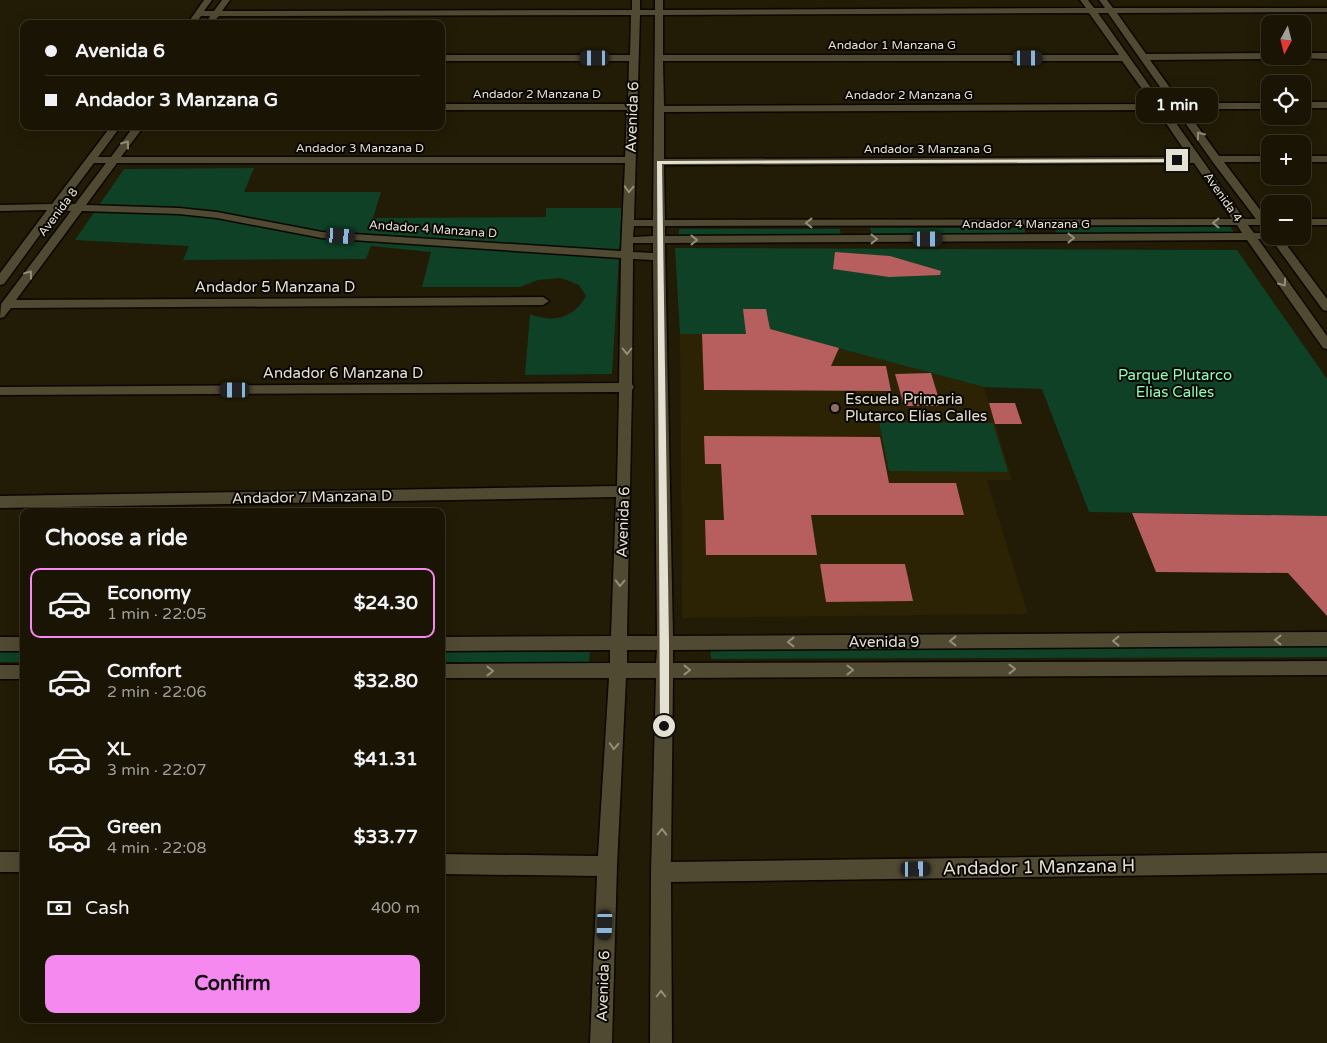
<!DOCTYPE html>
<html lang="en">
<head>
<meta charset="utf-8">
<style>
	body { margin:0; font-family:"Varela Round",sans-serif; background:#272113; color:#f1f3f6; height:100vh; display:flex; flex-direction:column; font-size:19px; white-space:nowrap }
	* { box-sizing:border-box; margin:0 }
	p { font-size:16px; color:#9f9e9a }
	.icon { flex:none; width:28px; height:28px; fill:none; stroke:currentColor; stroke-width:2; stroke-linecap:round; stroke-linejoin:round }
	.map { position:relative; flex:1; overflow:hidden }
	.panel { position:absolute; left:20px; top:508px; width:425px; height:515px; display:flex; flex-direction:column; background:#1a1404; border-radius:10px; box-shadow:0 5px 20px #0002,0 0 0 1px #383326 }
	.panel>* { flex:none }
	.banner { position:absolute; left:20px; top:20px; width:425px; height:110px; border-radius:10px; box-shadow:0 5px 20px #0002,0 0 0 1px #383326; display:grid; align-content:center; height:110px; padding:0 25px; background:#1a1404 }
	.needle { width:32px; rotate:187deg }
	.buttons { position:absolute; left:1261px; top:15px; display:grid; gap:10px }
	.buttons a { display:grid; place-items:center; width:50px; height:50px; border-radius:10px; background:#1a1404; box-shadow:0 5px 20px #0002,0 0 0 1px #383326; font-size:25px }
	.end { position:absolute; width:22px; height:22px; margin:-11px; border:6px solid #e4e0d2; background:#111; box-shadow:0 0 0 2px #111 }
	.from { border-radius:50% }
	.bubble { position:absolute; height:35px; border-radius:10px; background:#1a1404; box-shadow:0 5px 20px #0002,0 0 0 1px #383326; font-size:16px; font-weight:700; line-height:35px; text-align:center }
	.car { position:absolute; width:15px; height:30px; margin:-15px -8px; border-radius:6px; box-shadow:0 0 4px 1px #0007; background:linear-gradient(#222 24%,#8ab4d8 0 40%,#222 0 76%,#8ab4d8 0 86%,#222 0) }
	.banner b { display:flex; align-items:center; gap:18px; height:48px; font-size:19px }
	.banner b+b { border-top:1px solid #383326 }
	.banner i { width:12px; height:12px; background:#f1f3f6 }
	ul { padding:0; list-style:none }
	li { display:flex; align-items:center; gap:15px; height:70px; margin:0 10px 8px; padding:0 15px; border:2px solid transparent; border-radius:10px }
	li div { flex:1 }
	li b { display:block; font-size:19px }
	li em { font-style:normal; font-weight:700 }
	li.active { border-color:#f589ef }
	li>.icon { width:45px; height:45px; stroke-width:1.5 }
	h2 { padding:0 25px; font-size:22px; line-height:60px }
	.pay { display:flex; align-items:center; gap:12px; height:55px; padding:0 25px; font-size:19px }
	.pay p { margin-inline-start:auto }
	.primary-button { display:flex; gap:10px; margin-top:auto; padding:10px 25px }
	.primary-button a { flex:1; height:58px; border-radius:10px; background:#f589ef; color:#111; font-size:20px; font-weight:700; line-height:58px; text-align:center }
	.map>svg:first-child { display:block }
</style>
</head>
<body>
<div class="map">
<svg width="1327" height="1043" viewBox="0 0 1327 1043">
	<rect width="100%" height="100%" fill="#221b05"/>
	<!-- built -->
	<polygon fill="#2b2304" points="680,334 789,335 984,387 1012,480 987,480 1028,614 682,618"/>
	<!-- green -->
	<g fill="#0e4125">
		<path d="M254,168L244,192H381L373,218L546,217V208H622L612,374L525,375L530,314C553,323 573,319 586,296L579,285L561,278L538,280L520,287H422L431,252L371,246L366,259L183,260L189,246L75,240L124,169Z"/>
		<polygon points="1230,226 1234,233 1057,234 1054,227"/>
		<polygon points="870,228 1024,228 1026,234 872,235"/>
		<polygon points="679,229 840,229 841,235 679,235"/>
		<polygon points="675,248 1237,250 1327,379 1327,516 1089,512 1042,389 984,387 789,335 680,334"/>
		<polygon points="879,422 993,423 1008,472 889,471"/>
		<polygon points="1327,646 1327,657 711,659 710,648"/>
		<rect x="0" y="652" width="24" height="10"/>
		<polygon points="441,652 590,652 589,662 441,662"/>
	</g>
	<!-- building -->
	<g fill="#b75e5f">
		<polygon points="835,252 890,256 941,271 940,275 889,277 833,269"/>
		<polygon points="743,309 766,309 770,329 839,348 831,366 886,366 891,391 704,390 702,334 746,334"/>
		<polygon points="931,373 941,406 904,406 895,374"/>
		<polygon points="989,403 1015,403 1022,424 995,424"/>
		<polygon points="704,436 880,437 889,483 956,483 964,515 811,515 817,555 706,555 705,520 724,520 721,464 705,464"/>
		<polygon points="1132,513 1327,516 1327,616 1288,573 1156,572"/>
		<polygon points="820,564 905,564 913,601 826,602"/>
	</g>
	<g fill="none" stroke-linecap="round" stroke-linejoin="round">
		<defs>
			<g id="minor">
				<path d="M204,0H212L204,11H214L222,0H230L222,11L632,10V0H640V10H655V0H663V10L1086,8L1080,0H1088L1094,8H1105L1099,0H1107L1113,8H1327V12L1117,13L1146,54L1270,53V56H1274L1270,59L1150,60L1181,103H1270V109H1185L1219,156H1270V162H1224L1267,219H1270V230L1264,229L1261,225H1248L1254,233H1270V236H1280L1327,299V311L1323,310L1271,239H1258L1327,336V349L1323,348L1247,240L665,243L673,636L1327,632V646L673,650V663L1327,661V675L673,678L671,862L1327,853V873L671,882L672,1043H650L651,872L656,678H626L617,866L612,1043H590L597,876L441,874V854L598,856L609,678H441V664L610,663V650L441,651V637L611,636L616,497L0,508V496L617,486L619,392L0,395V387L619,383L621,258L322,238L217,218L179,214L82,211L16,300L543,297L549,301L543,305L11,308L4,317L0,318L1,304L71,211L58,210L4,284L0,285V273L47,210L0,211V205L52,204L111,126H121L98,157H111L134,126H144L121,157H625L627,110H441V104H628L629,61H441V55H630L631,15L219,16L212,23L208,20L210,16H201L195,24H187ZM1089,13L1119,55H663V15ZM1098,13H1108L1212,161L1256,219H1244ZM640,15H655L653,220H634ZM663,61H1122L1153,104L664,106ZM1157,110L1189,157L664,159V112ZM94,163H106L75,204H63ZM117,163H625L621,251L322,232L217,212L179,208L86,205ZM1194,163L1232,219L665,220L664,165ZM1237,225L1242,233L665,236V226ZM634,226H653V236L633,237ZM633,243H653V253L633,252ZM633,259L653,260L657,636H627L632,390L634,387L632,384ZM627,650H657L656,663H627Z"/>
				<polygon points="1302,53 1327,53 1327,59 1299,58 1298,56 1302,56"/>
				<rect x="1302" y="102" width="25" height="6"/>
				<rect x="1302" y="156" width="25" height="6"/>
				<rect x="1302" y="219" width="25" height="6"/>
				<rect x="0" y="637" width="24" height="14"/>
				<rect x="0" y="665" width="24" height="14"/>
				<rect x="0" y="852" width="24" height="20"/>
			</g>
		</defs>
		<!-- minor casing -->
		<use href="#minor" stroke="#0b0600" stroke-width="3"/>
		<!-- minor -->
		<use href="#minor" fill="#514a32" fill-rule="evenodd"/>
	</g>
	<!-- one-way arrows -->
	<defs><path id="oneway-chevron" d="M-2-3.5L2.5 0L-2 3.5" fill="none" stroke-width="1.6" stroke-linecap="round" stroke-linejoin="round" transform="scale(1.25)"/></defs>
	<g stroke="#938e7a">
		<use href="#oneway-chevron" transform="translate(1200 135) rotate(-125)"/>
		<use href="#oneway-chevron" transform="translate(126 144) rotate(-54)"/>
		<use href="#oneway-chevron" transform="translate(629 189) rotate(92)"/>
		<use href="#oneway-chevron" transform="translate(809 223) rotate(180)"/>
		<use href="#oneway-chevron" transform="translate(1216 223) rotate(180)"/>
		<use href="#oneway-chevron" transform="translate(1071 238)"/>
		<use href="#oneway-chevron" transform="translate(874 239)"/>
		<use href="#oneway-chevron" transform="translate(694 240)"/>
		<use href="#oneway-chevron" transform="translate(29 274) rotate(-53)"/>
		<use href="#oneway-chevron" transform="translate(1283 283) rotate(55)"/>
		<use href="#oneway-chevron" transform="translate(627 351) rotate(90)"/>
		<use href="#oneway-chevron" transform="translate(620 583) rotate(92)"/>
		<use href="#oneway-chevron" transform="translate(1278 640) rotate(180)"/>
		<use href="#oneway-chevron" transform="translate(953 641) rotate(180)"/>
		<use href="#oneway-chevron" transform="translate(1116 641) rotate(180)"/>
		<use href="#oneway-chevron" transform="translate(791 642) rotate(180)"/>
		<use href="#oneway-chevron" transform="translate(1012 669)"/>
		<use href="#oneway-chevron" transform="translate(687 670)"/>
		<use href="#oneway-chevron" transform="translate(850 670)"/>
		<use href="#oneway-chevron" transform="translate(490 671)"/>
		<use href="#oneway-chevron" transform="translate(614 746) rotate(93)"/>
		<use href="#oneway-chevron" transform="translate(662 832) rotate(-89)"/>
		<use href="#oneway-chevron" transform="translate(661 994) rotate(-90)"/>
	</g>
	<!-- route -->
	<polygon fill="#e4e0d2" points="1177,159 1179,162 662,164 669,643 669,726 667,729 660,729 657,161"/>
	<!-- markers -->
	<circle fill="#8d6e63" stroke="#090601" stroke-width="2" cx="835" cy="408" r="5"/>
	<g text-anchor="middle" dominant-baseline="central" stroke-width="4" stroke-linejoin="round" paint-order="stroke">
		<!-- far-street labels -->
		<g font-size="12" fill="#e4e0d2" stroke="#090601">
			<text x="892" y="45">Andador 1 Manzana G</text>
			<text x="537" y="94">Andador 2 Manzana D</text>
			<text x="909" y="95">Andador 2 Manzana G</text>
			<text x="360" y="148">Andador 3 Manzana D</text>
			<text x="928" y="149">Andador 3 Manzana G</text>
			<text transform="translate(1223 197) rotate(55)">Avenida 4</text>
			<text transform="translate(58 212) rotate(-53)">Avenida 8</text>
			<text x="1026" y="224">Andador 4 Manzana G</text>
			<text transform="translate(433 229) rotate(4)">Andador 4 Manzana D</text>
		</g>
		<!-- street labels -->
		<g font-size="15" fill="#e4e0d2" stroke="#090601">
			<text transform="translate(632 117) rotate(-88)">Avenida 6</text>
			<text x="275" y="287">Andador 5 Manzana D</text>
			<text x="343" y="373">Andador 6 Manzana D</text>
			<text transform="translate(312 497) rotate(-1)">Andador 7 Manzana D</text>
			<text transform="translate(623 522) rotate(-88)">Avenida 6</text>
			<text x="884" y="642">Avenida 9</text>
			<text transform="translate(603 986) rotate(-88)">Avenida 6</text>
		</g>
		<!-- park labels -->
		<g font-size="15" fill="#8bfdb6" stroke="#090601">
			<text x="1175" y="375">Parque Plutarco<tspan x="1175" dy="17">Elias Calles</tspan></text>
		</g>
		<!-- poi labels -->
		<g font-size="15" fill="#e4e0d2" stroke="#090601" text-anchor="start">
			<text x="845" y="399">Escuela Primaria<tspan x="845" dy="17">Plutarco Elías Calles</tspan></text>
		</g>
		<!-- near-street labels -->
		<g font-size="18" fill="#e4e0d2" stroke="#090601">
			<text transform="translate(1039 867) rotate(-1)">Andador 1 Manzana H</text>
		</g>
	</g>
</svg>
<div class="buttons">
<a><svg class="needle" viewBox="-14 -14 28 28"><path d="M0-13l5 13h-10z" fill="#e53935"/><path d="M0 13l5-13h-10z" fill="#9f9e9a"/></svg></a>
<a><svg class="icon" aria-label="locate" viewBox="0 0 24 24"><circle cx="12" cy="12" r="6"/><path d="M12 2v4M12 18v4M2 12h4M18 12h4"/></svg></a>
<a>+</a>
<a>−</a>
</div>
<i class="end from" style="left:664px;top:726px"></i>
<i class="end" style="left:1177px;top:160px"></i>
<div class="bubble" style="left:1136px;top:88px;width:82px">1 min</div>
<i class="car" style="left:595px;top:58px;rotate:270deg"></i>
<i class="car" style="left:1028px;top:58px;rotate:90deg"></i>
<i class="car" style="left:341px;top:236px;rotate:94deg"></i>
<i class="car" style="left:928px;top:239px;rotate:90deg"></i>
<i class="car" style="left:235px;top:390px;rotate:270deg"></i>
<i class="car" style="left:916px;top:869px;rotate:89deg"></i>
<i class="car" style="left:605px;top:925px;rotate:182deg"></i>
<div class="banner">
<b><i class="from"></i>Avenida 6</b>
<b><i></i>Andador 3 Manzana G</b>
</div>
<section class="panel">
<h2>Choose a ride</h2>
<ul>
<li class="active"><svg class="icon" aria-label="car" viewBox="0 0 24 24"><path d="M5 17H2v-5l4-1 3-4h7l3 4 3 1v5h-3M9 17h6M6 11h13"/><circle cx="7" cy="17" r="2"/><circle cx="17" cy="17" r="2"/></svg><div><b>Economy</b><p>1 min · 22:05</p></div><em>$24.30</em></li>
<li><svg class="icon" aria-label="car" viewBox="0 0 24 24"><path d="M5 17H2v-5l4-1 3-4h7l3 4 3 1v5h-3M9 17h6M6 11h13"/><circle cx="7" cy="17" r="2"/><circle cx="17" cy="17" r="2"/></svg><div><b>Comfort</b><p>2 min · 22:06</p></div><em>$32.80</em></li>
<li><svg class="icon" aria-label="car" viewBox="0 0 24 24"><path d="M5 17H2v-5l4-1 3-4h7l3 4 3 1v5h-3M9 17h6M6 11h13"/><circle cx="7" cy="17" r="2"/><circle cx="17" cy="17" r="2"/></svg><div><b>XL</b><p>3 min · 22:07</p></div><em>$41.31</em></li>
<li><svg class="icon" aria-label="car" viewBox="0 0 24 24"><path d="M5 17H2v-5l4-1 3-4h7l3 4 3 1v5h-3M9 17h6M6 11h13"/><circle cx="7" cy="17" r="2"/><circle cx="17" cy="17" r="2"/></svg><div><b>Green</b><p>4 min · 22:08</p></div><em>$33.77</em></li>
</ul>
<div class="pay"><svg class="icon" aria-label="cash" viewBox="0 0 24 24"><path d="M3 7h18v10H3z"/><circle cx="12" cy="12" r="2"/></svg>Cash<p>400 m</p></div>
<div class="primary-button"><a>Confirm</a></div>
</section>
</div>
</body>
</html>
